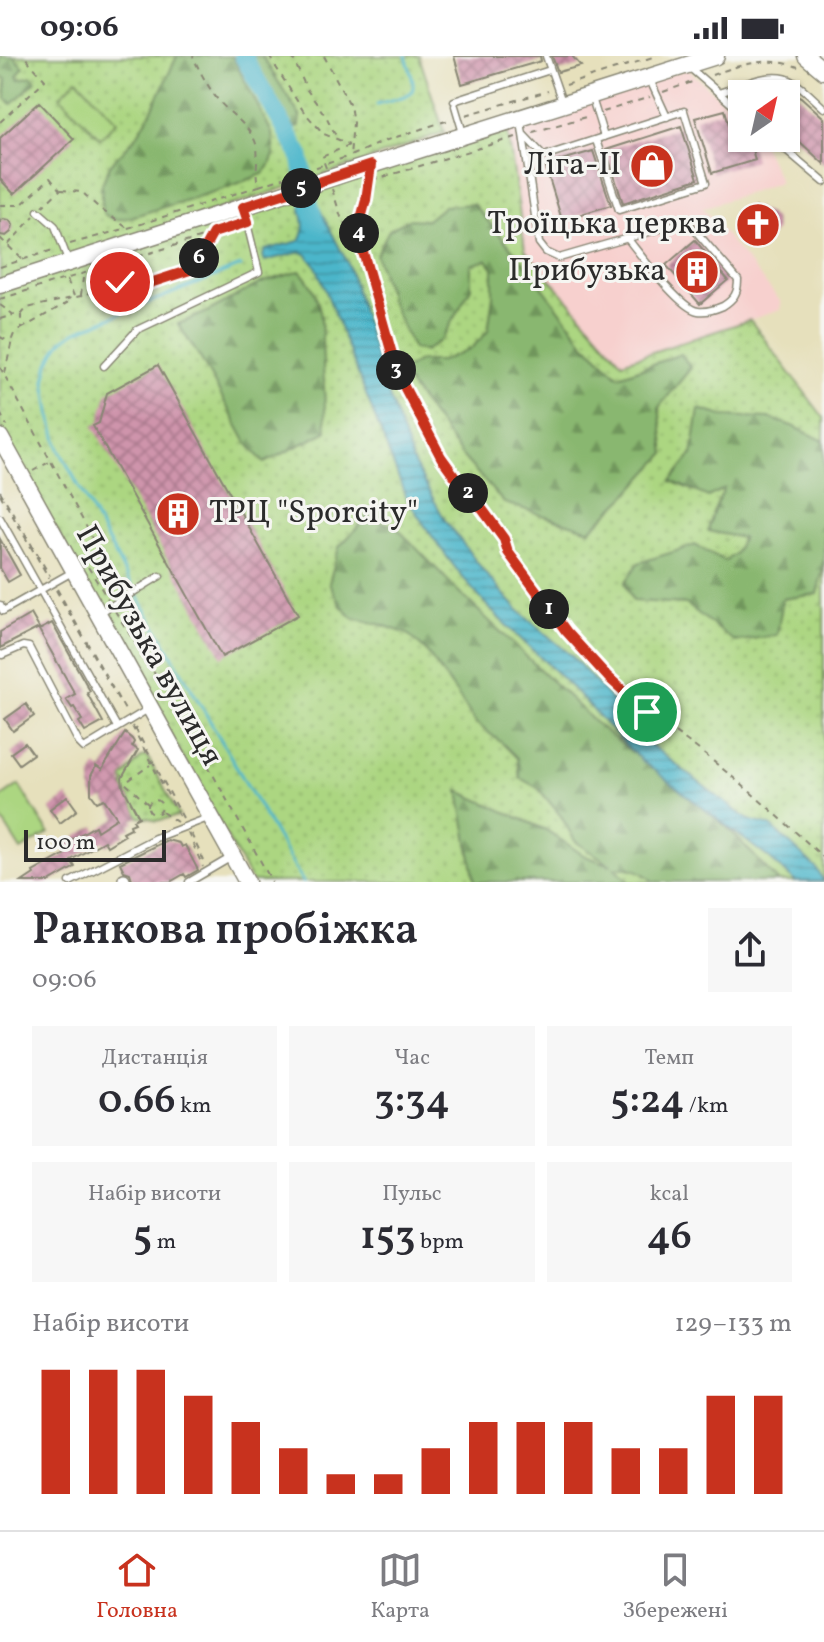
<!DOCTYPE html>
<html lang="uk">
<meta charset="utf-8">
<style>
:root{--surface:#fff;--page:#f7f7f7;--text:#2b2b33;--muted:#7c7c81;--line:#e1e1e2;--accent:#c8321e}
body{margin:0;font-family:Vollkorn,serif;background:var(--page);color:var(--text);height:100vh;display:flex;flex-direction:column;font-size:30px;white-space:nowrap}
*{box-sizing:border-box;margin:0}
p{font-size:26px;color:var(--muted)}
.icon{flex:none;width:44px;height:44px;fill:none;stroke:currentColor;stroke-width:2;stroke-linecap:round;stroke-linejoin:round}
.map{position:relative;height:826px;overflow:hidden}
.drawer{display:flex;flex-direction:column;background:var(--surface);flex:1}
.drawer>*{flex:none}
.needle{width:52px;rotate:34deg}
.fabs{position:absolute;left:728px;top:24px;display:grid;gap:16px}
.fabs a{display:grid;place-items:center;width:72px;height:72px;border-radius:0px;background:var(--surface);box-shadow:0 2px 6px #0004;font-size:40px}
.scale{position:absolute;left:24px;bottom:20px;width:142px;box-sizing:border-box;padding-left:8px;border:4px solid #2b2b2b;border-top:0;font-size:22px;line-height:28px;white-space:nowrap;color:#2b2b2b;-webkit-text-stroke:6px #f6f6f2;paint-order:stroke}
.pin{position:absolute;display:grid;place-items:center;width:68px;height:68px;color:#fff;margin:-34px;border:4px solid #fff;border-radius:50%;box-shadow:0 2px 8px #0007}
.km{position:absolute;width:40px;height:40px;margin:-20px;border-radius:50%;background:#222;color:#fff;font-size:22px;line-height:40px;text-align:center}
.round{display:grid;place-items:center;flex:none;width:84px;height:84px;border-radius:0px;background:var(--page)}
.head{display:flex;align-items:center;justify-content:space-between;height:136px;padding:0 32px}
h1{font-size:44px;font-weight:600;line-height:60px}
.metrics{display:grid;grid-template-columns:repeat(3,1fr);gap:12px;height:136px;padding:8px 32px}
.metrics div{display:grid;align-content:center;border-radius:0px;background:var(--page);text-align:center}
.metrics b{font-size:40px;font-weight:600}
.metrics small{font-size:22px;font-weight:400}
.metrics p{font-size:22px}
.chart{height:224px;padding:16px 32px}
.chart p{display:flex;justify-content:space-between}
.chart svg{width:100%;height:144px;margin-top:8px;stroke:var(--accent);stroke-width:6}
.status{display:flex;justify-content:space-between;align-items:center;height:56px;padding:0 40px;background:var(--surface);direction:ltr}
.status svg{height:22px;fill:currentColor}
.tabs{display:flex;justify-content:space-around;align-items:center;height:112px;border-top:2px solid var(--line);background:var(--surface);font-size:22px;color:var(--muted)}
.tabs a{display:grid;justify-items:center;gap:4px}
.tabs .selected{color:var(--accent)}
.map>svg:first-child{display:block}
.built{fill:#f7d0ce}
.grass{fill:url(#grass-dots);stroke:#6c8056;stroke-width:2}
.forest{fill:url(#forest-firs);stroke:#5a714d;stroke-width:2}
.garden{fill:#acd681;stroke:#6c8056;stroke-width:2}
.water{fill:url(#water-rules);stroke:#3c707a;stroke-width:2}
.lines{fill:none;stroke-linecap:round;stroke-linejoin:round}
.stream{stroke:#4cb6ca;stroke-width:3}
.river{stroke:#4cb6ca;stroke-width:18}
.building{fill:url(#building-cross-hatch)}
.lane-casing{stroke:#888674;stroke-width:9}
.street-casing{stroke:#888674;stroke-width:14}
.secondary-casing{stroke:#888674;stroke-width:19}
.path{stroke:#888674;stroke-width:2;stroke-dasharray:6 6;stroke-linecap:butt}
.lane{stroke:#fff;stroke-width:6}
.street{stroke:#fff;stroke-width:11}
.secondary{stroke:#fff;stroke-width:16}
.secondary-bridge-casing{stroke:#888674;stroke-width:19;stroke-linecap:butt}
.path-bridge{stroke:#888674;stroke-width:2;stroke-dasharray:6 6;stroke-linecap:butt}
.secondary-bridge{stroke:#fff;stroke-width:16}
.route-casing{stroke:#fff;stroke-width:16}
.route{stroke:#c8321e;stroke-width:10}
.labels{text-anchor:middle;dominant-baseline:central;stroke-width:6;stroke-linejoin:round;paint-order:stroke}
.poi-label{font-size:32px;fill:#2b2b2b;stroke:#f6f6f2;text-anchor:end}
.street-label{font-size:32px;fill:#2b2b2b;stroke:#f6f6f2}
</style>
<div class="status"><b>09:06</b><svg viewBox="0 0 49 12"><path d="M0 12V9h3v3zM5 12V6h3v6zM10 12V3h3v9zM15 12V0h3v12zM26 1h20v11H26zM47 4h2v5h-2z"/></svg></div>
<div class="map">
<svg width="824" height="826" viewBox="0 0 824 826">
<defs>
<pattern id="grass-dots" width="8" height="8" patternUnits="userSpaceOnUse" patternTransform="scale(2)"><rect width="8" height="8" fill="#acd681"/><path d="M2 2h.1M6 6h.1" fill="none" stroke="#94b870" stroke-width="1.8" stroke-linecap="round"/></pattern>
<pattern id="forest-firs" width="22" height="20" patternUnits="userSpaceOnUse" patternTransform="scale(2)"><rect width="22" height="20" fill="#89b76f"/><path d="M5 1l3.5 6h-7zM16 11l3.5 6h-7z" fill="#70955b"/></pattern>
<pattern id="water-rules" width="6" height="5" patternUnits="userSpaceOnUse" patternTransform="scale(2)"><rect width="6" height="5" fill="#4cb6ca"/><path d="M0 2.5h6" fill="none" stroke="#3f94a4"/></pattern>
<pattern id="building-cross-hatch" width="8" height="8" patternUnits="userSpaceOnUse" patternTransform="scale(2)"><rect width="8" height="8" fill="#cf94ac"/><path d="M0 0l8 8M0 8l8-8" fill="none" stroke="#a8798c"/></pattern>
</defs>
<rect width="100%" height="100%" fill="#f6f6f2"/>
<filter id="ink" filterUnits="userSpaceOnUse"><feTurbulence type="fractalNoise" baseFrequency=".0125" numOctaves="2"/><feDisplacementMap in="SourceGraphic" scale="16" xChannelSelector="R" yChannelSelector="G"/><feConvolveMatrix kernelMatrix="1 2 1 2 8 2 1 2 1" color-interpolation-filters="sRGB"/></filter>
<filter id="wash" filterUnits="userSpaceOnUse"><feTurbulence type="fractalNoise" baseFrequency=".006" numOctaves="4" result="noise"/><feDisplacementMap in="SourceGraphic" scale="32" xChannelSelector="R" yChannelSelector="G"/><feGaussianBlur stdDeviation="1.8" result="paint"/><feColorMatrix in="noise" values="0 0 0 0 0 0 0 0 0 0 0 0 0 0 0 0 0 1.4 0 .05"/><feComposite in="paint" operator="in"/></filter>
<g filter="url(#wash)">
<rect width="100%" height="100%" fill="#e6e0bc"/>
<!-- built -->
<path class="built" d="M688,13l54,49v20h18l20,44 -77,26 78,94 -1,8 -158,52 -97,-112 -18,-124z"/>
<!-- grass -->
<path class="grass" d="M0,0h419l25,76 -90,33 -354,116z
M507,70l18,124 97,112 128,-42 74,98v464h-572l-252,-454v-138z
M147,700l32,60 -23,5 -7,-3 -10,-1 -16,-30 2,-4 -3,-5 20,-21z"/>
<!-- forest -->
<path class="forest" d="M0,0h13l10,11 -6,9 2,3 13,-3 4,5 -24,23 -6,-5v-20l-4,-2 -2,2z
M177,0h55l40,77 2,22 -5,12 -6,7 -37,14 -95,29c-12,3 -18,5 -28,-4l-2,-27 9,-21 26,-28 15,-25z
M248,0h14l38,60 -1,10 -7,3 -7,-9z
M473,148l53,61 60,80 33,31 62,-22 10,14 -32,39 6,47 -40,43 -35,33 -86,-27 -41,-46 -63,-85 19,-11h22l31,-13 16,-17 5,-35v-28l-6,-8 -16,5v23l-29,51 -17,12 -12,-2 -23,-49 -14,-45 13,-25 20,-11 18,1 17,-14z
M300,215c13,14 18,27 21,46l5,115 -62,31 -17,-20 -46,-84 -23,-35 27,-11 56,-30z
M699,353l24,7 46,2 26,9 29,14v124l-7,29 -34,5 -6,36 -42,7 -49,-38 -53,-3 -8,-18 13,-20 57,-18 30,16 10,-8 7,-15 -34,-7 5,-18 11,-24 -16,8 -37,-16 21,-26z
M368,460l28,11 63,65 140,134 129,102 51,54h-126c-9,-11 -23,-16 -38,-14l14,14h-154l-16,-91 87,39 39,26 26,9 -36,-24 -14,-25 -23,-28 -18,-10 -3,-20 -15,-15 -26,-20 -19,-29 -31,-43 -18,-17 -26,-9 -29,-7 -12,-12 -12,-23 10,-36z"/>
<!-- garden -->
<path class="garden" d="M77,23l40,42 -17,17 -40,-42z
M19,729l30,48 -28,17 -21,-33v-19z"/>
<!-- water -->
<path class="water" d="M315,148l3,2 30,58 34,113 31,85 32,58 41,54 22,25 13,14 51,43 55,61 20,25 97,75c11,7 19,5 28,10l45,42 7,13h-28l-26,-23 -128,-98c-27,-25 -50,-54 -76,-79 -23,-23 -48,-45 -71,-68 -34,-35 -63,-76 -89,-117l-90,-231 -10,-12 -5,-2 -33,8 -3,1 -2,-5 2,-6 34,-9c8,-9 4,-21 2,-33z"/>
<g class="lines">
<!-- stream -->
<path class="stream" d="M377,48c40,-12 42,-5 29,-48
M241,210l-164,65 -14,9 -8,11 -6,12 -4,18 5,31 9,37 69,130 175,303"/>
<!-- river -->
<path class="river" d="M243,0l57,99 10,50 7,23"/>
</g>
<g id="blocks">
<!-- building -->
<path class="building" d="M454,0h86l1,5 -79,23z
M552,0h20l9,10 -23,6z
M786,34l15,7 23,21v46l-38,-35z
M39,46l35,37 -60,55 -14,-15v-41z
M725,54l5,18 4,-2 3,9 5,-2v5h7l6,22 -43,13 -17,-55z
M681,70l17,53 -75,24 -17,-53z
M593,95l18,54 -49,15 -17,-55z
M756,151l5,4h4l9,7 2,12 -10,11 -16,-1 -9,-19z
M3,163l6,1 4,5 -2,7 -5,4 -6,-1v-14z
M695,184l33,40 -28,24 -34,-39z
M158,309l140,250 -76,42 -129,-231 6,-3 8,-30z
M0,483l20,36 -12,7 -8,-14z
M31,558l8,14 -39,20v-16z
M52,567l38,68 -3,2 16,29 -18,10 -6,-10 3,-2 -8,-13 -2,1 -6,-9 9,-5 -36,-64z
M26,648l8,12 -21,15 -8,-12z
M125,677l7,6 2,3 -2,4 6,4 -16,28 1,9 16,30 -6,3 2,3 -5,2 1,3 -8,4 2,3 -18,11 -3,-5 -33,19 4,7 -26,15h-27l12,-8 -1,-2 34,-19 -5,-8 33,-19 2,5 20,-13 -13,-19 -7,3 -6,-8v-18l5,-10 6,4z
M25,687l8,11 -14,10 -8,-11z
M67,740l10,14 -17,13 -10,-14z
M167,784l12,3 2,4 4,-2 13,25 -12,7 -2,-3 -14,8h-37l-3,-9 -6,-2 -4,-8z"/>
</g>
</g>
<g filter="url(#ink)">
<use href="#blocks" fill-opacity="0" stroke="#888674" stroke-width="2"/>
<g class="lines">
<!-- lane casing -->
<g class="lane-casing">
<path id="lane" d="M546,0l16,46
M689,11l53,46
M650,24l17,37
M719,37c22,-7 54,-24 75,-11 11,7 21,18 30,26
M592,42l12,39
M454,45l96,-31
M455,50l8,27
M521,65l18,122 7,9 13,6 128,-37 51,59c0,13 -4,19 -15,26 -7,3 -18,6 -25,5 -18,-2 -58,-57 -71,-73
M524,79l20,21 140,-45 22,72 -87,27 -23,-70
M772,82l52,44
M38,155l17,15 13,34
M104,310l33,-36 122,-58 -16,-65
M0,462l117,209
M0,549l3,6 71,-40
M101,556l59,-36
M0,598l2,1 21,-9 6,1 50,96 5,5 66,-40
M70,826l85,-44 53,-20
M189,826l41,-24"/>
</g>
<!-- street casing -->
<g class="street-casing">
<path id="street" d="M124,823l1,3"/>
</g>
<!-- secondary casing -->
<g class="secondary-casing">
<path id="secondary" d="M806,0l18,15
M355,114l361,-114
M0,229l264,-85
M0,381l247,445"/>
</g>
<!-- path -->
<path class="path" d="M269,0l35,56 20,22 25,10
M292,0l15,34 20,28 11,22
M324,0l26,49 3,18 -3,33 34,-15 68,-22
M712,19c29,-11 57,-19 86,-8
M566,29l90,-29
M663,36l32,-11
M603,56l47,-15
M466,59l82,-24
M0,66l45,-42 -21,-24
M533,76l56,-16
M326,112l-4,-11 27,-12
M368,122l-2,22 -7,26 2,19 37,130 43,82 63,82 4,13c31,43 62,87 99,125 31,31 67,53 101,80 40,32 78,66 116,101
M372,123l8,-1 136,-41
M332,133l9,28 19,27
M61,134l21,2 17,16 27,19
M0,149h21l29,-27 10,12 -17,16
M0,182l22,21
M70,188l65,-18 124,-40c-7,-16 4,-32 -6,-49 -9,-15 -24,-24 -35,-37 -8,-10 -20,-31 -25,-44
M8,189l26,-29
M0,211l56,-18
M67,224l7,16
M81,239l2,-17
M0,243l238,-73
M0,249l14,10h7l6,-7 54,-12 39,-14 30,1 43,-14 20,-36
M0,263l13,-4
M21,273l51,-29
M0,281l6,3 6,-1 2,-5 7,-5v-14
M0,311l87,161 20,42 -11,6
M5,317l7,-33
M0,357l7,13
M33,415l18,-10
M0,435l50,85
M0,438l49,84
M88,511l20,32
M57,533l69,123
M56,534l62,109
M115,555l62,98 95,173
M132,670l49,94
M135,672l48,90
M148 751a7 7 0 1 1 14 0a7 7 0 1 1-14 0Z
M148,748l-23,-21 25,-18
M162,756l15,10
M188,777l15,34
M191,778l15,31"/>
<!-- lane -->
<use href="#lane" class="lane"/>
<!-- street -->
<use href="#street" class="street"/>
<!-- secondary -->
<use href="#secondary" class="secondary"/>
<!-- secondary-bridge casing -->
<g class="secondary-bridge-casing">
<path id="secondary-bridge" d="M264,144l91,-30"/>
</g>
<!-- path-bridge -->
<path class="path-bridge" d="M259,130l91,-30"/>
<!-- secondary-bridge -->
<use href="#secondary-bridge" class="secondary-bridge"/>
</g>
</g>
<g class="lines" filter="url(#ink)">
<!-- route casing -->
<g class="route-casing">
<path id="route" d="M120,226l30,1 43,-14 20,-36 35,-11 -5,-15 128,-42 -5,35 -7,26 2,19 37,130 43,82 23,32 13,13 27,37 4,13 58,79 42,46 39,35"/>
</g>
<!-- route -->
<use href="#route" class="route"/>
</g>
<!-- icons -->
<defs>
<g id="shop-disc" transform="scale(2.3)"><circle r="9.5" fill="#c8321e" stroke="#f6f6f2"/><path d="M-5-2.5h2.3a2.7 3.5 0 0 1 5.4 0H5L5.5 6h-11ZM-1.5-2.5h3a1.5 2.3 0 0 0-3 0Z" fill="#fff"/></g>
<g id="church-disc" transform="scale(2.3)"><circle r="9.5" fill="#c8321e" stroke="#f6f6f2"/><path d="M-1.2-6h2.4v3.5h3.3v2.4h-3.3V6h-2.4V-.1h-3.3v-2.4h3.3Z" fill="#fff"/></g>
<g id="building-disc" transform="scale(2.3)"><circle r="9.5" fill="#c8321e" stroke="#f6f6f2"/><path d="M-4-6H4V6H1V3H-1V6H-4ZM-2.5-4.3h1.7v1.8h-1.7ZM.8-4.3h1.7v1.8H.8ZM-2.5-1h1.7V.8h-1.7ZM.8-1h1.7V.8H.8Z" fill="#fff"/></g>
</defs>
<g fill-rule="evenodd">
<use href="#shop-disc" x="652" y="110"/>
<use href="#church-disc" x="758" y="169"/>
<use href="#building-disc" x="697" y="216"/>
<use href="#building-disc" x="178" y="458"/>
</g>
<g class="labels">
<!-- poi labels -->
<g class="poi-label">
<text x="621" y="110">Ліга-II</text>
<text x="727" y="169">Троїцька церква</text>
<text x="666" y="216">Прибузька</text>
<text x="209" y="458" text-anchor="start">ТРЦ "Sporcity"</text>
</g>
<!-- street labels -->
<g class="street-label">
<text transform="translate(148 590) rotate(61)">Прибузька вулиця</text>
</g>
</g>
</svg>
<div class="fabs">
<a><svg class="needle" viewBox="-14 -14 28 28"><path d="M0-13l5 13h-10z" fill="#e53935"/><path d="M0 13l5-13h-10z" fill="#7c7c81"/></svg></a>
</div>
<div class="scale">100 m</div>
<div class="pin" style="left:647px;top:656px;background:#1e9e55"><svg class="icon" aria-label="arrive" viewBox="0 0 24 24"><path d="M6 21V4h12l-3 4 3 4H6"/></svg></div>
<div class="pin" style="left:120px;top:226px;background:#d93025"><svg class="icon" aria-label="check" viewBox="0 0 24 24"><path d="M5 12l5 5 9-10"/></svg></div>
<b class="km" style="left:549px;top:553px">1</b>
<b class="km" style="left:468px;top:437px">2</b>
<b class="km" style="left:396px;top:314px">3</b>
<b class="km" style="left:359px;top:177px">4</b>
<b class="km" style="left:301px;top:132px">5</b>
<b class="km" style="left:199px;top:202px">6</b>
</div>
<section class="drawer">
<div class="head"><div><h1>Ранкова пробіжка</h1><p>09:06</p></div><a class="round"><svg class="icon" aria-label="share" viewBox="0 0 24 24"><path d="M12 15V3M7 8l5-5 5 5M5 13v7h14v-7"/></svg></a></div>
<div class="metrics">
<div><p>Дистанція</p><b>0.66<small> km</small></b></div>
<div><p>Час</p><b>3:34</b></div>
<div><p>Темп</p><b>5:24<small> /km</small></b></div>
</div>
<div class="metrics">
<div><p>Набір висоти</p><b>5<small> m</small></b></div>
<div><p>Пульс</p><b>153<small> bpm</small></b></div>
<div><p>kcal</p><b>46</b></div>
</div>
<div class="chart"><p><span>Набір висоти</span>129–133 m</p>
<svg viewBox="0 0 160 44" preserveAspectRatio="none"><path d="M5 44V6M15 44V6M25 44V6M35 44V14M45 44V22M55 44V30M65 44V38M75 44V38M85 44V30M95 44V22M105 44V22M115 44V22M125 44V30M135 44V30M145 44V14M155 44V14"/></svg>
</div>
</section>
<nav class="tabs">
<a class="selected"><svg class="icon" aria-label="home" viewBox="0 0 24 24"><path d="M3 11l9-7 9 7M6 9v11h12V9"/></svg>Головна</a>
<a><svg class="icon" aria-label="map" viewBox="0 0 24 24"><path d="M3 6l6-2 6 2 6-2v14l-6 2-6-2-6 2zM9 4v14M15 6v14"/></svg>Карта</a>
<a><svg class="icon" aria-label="saved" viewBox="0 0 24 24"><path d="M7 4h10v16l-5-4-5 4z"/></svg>Збережені</a>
</nav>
